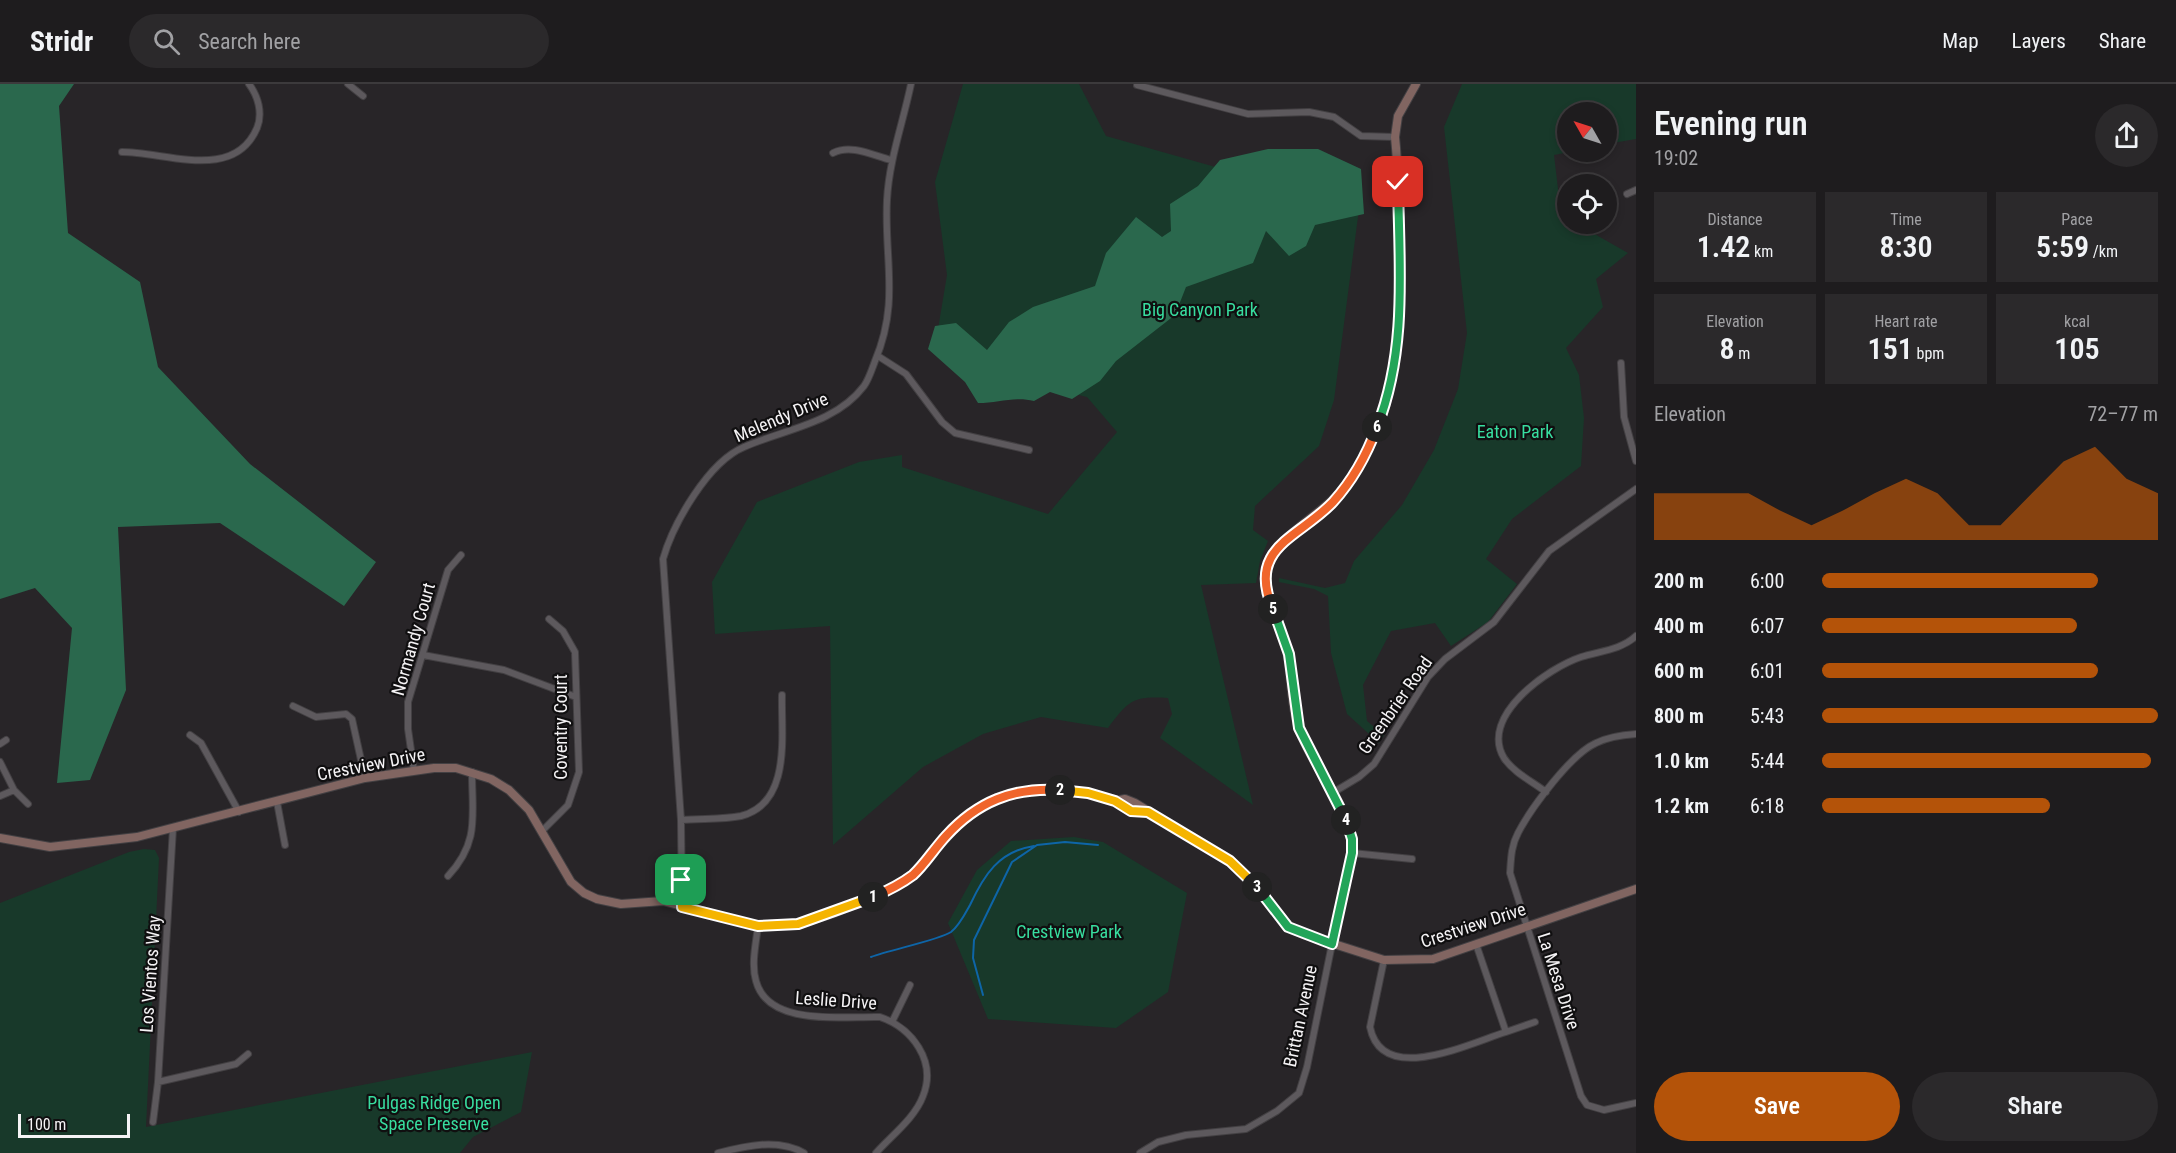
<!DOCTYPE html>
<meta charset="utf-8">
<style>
:root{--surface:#1e1c1e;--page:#2b292b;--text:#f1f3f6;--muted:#a1a1a4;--line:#3c3a3c;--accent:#b45309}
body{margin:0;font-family:"Roboto Condensed",sans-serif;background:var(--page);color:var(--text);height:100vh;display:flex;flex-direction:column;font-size:22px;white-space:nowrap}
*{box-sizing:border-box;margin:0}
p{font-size:20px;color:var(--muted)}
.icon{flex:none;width:33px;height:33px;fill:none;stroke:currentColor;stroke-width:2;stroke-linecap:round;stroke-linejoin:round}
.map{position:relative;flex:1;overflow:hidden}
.panel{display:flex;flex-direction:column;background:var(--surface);width:540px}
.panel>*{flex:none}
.needle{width:39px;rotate:309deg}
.buttons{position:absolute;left:1557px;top:18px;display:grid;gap:12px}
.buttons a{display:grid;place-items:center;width:60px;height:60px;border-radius:50%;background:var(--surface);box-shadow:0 3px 9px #0003,0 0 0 2px var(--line);font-size:30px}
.scale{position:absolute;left:18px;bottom:15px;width:112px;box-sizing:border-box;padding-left:6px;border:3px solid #f5f3f5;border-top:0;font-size:16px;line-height:21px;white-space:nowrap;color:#f5f3f5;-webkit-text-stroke:4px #100f10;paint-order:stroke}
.pin{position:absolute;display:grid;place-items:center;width:51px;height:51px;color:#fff;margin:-26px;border-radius:12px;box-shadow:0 3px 9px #0006}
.km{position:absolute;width:30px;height:30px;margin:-15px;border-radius:50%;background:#222;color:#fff;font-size:16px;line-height:30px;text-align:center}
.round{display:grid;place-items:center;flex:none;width:63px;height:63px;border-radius:32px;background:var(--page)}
.headline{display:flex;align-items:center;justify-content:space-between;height:102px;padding:0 18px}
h1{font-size:33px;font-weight:600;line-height:45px}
.figures{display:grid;grid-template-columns:repeat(3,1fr);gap:9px;height:102px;padding:6px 18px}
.figures div{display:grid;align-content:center;border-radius:0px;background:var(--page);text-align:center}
.figures b{font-size:30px;font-weight:600}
.figures small{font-size:16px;font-weight:400}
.figures p{font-size:16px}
.chart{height:168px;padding:12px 18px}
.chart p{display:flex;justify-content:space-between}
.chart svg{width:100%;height:108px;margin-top:6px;fill:var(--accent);opacity:.7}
.button{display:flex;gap:12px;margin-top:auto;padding:12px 18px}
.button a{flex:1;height:69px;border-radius:36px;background:var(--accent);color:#fff;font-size:24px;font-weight:600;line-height:69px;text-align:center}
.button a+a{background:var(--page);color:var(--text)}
ul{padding:0 18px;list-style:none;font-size:20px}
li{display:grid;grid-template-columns:96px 72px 1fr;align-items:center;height:45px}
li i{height:15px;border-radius:8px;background:var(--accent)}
header{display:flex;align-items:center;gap:36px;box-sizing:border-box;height:84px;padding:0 30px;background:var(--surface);border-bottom:2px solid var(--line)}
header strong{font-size:28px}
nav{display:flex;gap:33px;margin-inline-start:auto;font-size:21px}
.search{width:420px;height:54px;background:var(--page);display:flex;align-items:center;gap:15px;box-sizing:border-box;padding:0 21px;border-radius:33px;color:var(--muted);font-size:22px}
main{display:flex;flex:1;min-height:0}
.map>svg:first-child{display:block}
.green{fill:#18392a}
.forest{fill:#2a684d}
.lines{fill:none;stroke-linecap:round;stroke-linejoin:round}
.stream{stroke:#0e65a7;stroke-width:2}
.street-casing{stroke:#434043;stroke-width:8}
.secondary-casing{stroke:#434043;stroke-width:10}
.street{stroke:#5d595d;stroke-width:6}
.secondary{stroke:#816561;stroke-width:8}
.split-1-casing{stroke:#fff;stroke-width:12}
.split-2-casing{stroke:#fff;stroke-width:12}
.split-3-casing{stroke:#fff;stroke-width:12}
.split-4-casing{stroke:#fff;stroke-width:12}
.split-5-casing{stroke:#fff;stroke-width:12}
.split-6-casing{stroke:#fff;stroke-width:12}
.split-7-casing{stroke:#fff;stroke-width:12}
.split-1{stroke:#f5b400;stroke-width:8}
.split-2{stroke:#f0652b;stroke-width:8}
.split-3{stroke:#f5b400;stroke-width:8}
.split-4{stroke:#22a559;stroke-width:8}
.split-5{stroke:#22a559;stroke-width:8}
.split-6{stroke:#f0652b;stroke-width:8}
.split-7{stroke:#22a559;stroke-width:8}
.labels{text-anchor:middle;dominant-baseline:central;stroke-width:4.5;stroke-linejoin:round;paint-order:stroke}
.park-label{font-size:18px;fill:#38dd9f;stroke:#100f10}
.street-label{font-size:18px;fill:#f5f3f5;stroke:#100f10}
</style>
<header>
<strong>Stridr</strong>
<div class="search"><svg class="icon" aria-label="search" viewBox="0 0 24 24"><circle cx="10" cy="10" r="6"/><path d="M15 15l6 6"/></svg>Search here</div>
<nav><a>Map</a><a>Layers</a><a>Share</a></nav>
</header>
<main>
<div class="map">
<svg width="1636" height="1069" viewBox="0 0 1636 1069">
<rect width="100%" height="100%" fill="#282528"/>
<!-- green -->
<path class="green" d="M963,0h116l27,52 120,34 135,24 -27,206 -15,46 -64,60 -2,24 15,11 -8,20 -4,22 -55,2 52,220 -93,-67 12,-24 -4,-16c-35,-2 -39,2 -60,30l-67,-11 -58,17 -60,33 -90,78 -3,-219 -115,8 -3,-52 45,-80 102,-40 43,-7v12l146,47 69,-82 -30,-35 -79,-19 -72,-37 11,-66 -12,-93z
M1462,0h174v55l-29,5 -1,-32h-38l1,40 -15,3 7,59 6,4 1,6h9l51,29 -32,26 7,28 -37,41 13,27 5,43 -3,48 -69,53 -26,40 31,25 -29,38 -37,24 -16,-23 -44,8 -28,54 4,36 17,14 -5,8 -32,-29 -16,-61 -3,-57 -14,-7 -35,-7v-4l46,10 20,-5 9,-22 48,-56 32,-55 24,-61 9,-56 -23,-206z
M1074,753l29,5 84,51 -19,99 -52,36 -128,-9 -40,-96 29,-53 34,-29z
M144,765l11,1 4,8 -13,269 386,-75 -11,60 -48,25 -13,16h-460v-250l129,-51z"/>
<!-- forest -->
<path class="forest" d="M0,0h74l-15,22 9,127 72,49 18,85 92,97 126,98 -32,44 -124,-83 -102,4 8,163 -36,90 -33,3 15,-155 -37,-40 -35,11z
M1268,65h50l43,20 3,45 -49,11 -9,21 -17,10 -23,-25 -13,32 -67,24 -11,28 -59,46 -16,20 -28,18 -22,-7 -16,9c-19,-5 -36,2 -56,2l-13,-21 -37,-33 7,-23 21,-3 31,27 22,-28 24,-15 62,-21 11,-33 30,-36 26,20 9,-6 -1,-27 28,-18 22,-26z"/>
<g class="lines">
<!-- stream -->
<path class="stream" d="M871,873c18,-7 68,-17 80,-25 8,-6 14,-18 19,-27 14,-30 29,-54 64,-59
M983,911l-10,-37 1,-18 38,-78 25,-17 28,-3 33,3"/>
<!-- street casing -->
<g class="street-casing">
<path id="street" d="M348,0l15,12
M1137,1l111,29 61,-2 25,5 27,19 34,1
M122,68c44,0 112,30 135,-24 6,-15 1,-32 -8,-44
M833,69c18,-9 39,2 58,7
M1627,110l9,-4
M878,272l28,18 36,48 13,11 74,17
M1621,279l3,54 12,44
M423,571l81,15 72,27
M293,622l23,11 30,-3 6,5 13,59
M1636,650c-14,1 -28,3 -40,9 -25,11 -65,65 -78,90 -7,13 -7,26 -8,40l71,223 6,9 17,5 32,-7
M190,651l11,8 38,69
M0,660l6,-4
M0,678l14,28 -14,6
M414,687l-6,-42v-27l40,-132 13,-15
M14,706l14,14
M1334,708l25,-15 15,-13 54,-87 17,-18 49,-37 55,-71 87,-62
M1546,708c-13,-10 -33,-20 -42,-34 -25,-42 44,-90 77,-101 19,-6 40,-7 55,-21
M277,718l8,43
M681,736c19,-2 41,0 60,-4 51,-13 40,-82 41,-121
M542,747l26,-26 11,-33 -4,-120 -12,-21 -14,-12
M1352,769l60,6
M448,792c32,-34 24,-61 24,-104
M663,817l18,-21
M682,823l-1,-87 -18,-261c10,-35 45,-97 81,-112 41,-18 91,-23 120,-61 5,-7 8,-17 11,-25 25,-59 9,-102 12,-161 2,-40 16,-77 24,-116
M758,842c-2,17 -7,38 -2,55 12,46 87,35 124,36 32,11 57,44 43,79 -8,22 -32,40 -47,57
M1384,876l-14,67c12,60 100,16 136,5l-30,-88
M892,938l18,-37
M1506,948l29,-10
M158,998l78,-18 12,-10
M153,1038l5,-40 15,-254
M718,1069c27,-7 60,-15 86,0
M1140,1069l18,-11 28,-7 60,-6 31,-18 22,-18 8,-26 25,-123"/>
</g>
<!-- secondary casing -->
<g class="secondary-casing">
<path id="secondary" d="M1115,717l10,-2 10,4 95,58 24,21 35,45 14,7 81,26 49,-1 203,-70
M0,754l50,9 87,-10 228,-59 69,-10h22l35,11 18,11 20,20 42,72 13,11 13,6 24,5 42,-3 95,25 40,-2 36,-11 61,-26 18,-13 55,-60 34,-18 36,-7 50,4 27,8 16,10 17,1
M1332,860l20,-91c0,-49 -38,-81 -53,-124 -10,-30 -6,-64 -16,-94 -5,-20 -20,-39 -17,-61 7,-40 56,-56 80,-89 53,-71 54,-149 53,-234 0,-38 0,-76 -4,-114l3,-21 18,-32"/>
</g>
<!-- street -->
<use href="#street" class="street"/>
<!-- secondary -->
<use href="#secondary" class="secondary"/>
</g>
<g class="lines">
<!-- split-1 casing -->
<g class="split-1-casing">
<path id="split-1" d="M681,796l1,27 76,19 40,-2 75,-27"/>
</g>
<!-- split-2 casing -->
<g class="split-2-casing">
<path id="split-2" d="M873,813c14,-6 28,-13 40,-22 12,-11 21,-26 33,-39 31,-34 67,-49 114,-46"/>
</g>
<!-- split-3 casing -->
<g class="split-3-casing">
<path id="split-3" d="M1060,706l28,3 27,8 16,10 17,1 82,49 27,26"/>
</g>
<!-- split-4 casing -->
<g class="split-4-casing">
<path id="split-4" d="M1257,803l31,40 44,17 20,-91v-14l-6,-19"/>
</g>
<!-- split-5 casing -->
<g class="split-5-casing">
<path id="split-5" d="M1273,525l16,45 10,74 47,92"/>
</g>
<!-- split-6 casing -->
<g class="split-6-casing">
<path id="split-6" d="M1273,525c-27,-62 26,-71 60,-107 19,-21 34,-48 44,-75"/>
</g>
<!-- split-7 casing -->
<g class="split-7-casing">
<path id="split-7" d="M1377,343c31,-79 22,-162 21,-245"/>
</g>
<!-- split-1 -->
<use href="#split-1" class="split-1"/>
<!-- split-2 -->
<use href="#split-2" class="split-2"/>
<!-- split-3 -->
<use href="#split-3" class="split-3"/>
<!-- split-4 -->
<use href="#split-4" class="split-4"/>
<!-- split-5 -->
<use href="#split-5" class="split-5"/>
<!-- split-6 -->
<use href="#split-6" class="split-6"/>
<!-- split-7 -->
<use href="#split-7" class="split-7"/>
</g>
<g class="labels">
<!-- park labels -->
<g class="park-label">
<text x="1200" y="225">Big Canyon Park</text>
<text x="1515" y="347">Eaton Park</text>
<text x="1069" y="847">Crestview Park</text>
<text x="434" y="1018">Pulgas Ridge Open<tspan x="434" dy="21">Space Preserve</tspan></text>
</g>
<!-- street labels -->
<g class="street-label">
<text transform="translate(781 333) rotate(-23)">Melendy Drive</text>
<text transform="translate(413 555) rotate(-74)">Normandy Court</text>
<text transform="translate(1395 621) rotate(-55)">Greenbrier Road</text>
<text transform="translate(560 643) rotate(-90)">Coventry Court</text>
<text transform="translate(371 680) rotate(-11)">Crestview Drive</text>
<text transform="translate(1473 841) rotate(-18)">Crestview Drive</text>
<text transform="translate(150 890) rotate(-86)">Los Vientos Way</text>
<text transform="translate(1559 897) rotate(72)">La Mesa Drive</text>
<text transform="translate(836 916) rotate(4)">Leslie Drive</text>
<text transform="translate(1300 932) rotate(-78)">Brittan Avenue</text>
</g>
</g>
</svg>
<div class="buttons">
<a><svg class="needle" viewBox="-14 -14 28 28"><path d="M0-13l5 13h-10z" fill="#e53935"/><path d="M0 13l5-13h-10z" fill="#a1a1a4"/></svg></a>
<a><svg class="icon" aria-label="locate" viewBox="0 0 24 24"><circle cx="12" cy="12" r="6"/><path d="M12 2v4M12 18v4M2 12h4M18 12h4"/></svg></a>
</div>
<div class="scale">100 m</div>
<div class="pin" style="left:681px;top:796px;background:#1e9e55"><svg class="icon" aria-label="arrive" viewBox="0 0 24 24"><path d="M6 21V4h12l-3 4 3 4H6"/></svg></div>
<div class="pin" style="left:1398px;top:98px;background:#d93025"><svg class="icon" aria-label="check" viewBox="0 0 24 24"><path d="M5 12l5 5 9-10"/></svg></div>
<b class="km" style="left:873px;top:813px">1</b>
<b class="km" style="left:1060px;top:706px">2</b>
<b class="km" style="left:1257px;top:803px">3</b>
<b class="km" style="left:1346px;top:736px">4</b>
<b class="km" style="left:1273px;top:525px">5</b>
<b class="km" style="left:1377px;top:343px">6</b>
</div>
<section class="panel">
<div class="headline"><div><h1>Evening run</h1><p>19:02</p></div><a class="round"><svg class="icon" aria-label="share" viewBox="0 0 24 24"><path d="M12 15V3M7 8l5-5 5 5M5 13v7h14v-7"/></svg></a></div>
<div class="figures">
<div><p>Distance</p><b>1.42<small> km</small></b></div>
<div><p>Time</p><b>8:30</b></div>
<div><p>Pace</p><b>5:59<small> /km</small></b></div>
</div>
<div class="figures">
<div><p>Elevation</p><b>8<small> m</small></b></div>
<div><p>Heart rate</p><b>151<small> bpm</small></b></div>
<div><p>kcal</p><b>105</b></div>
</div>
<div class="chart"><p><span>Elevation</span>72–77 m</p>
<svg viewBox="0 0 160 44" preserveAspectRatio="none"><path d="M0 44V25L10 25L20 25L30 25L40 32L50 38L60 32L70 25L80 19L90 25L100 38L110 38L120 25L130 12L140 6L150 19L160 25V44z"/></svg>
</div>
<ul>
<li><b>200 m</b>6:00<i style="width:82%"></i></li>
<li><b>400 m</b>6:07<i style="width:76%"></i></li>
<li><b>600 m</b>6:01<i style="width:82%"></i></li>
<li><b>800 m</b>5:43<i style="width:100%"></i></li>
<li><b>1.0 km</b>5:44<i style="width:98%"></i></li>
<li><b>1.2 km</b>6:18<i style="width:68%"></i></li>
</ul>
<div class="button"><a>Save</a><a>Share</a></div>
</section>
</main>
